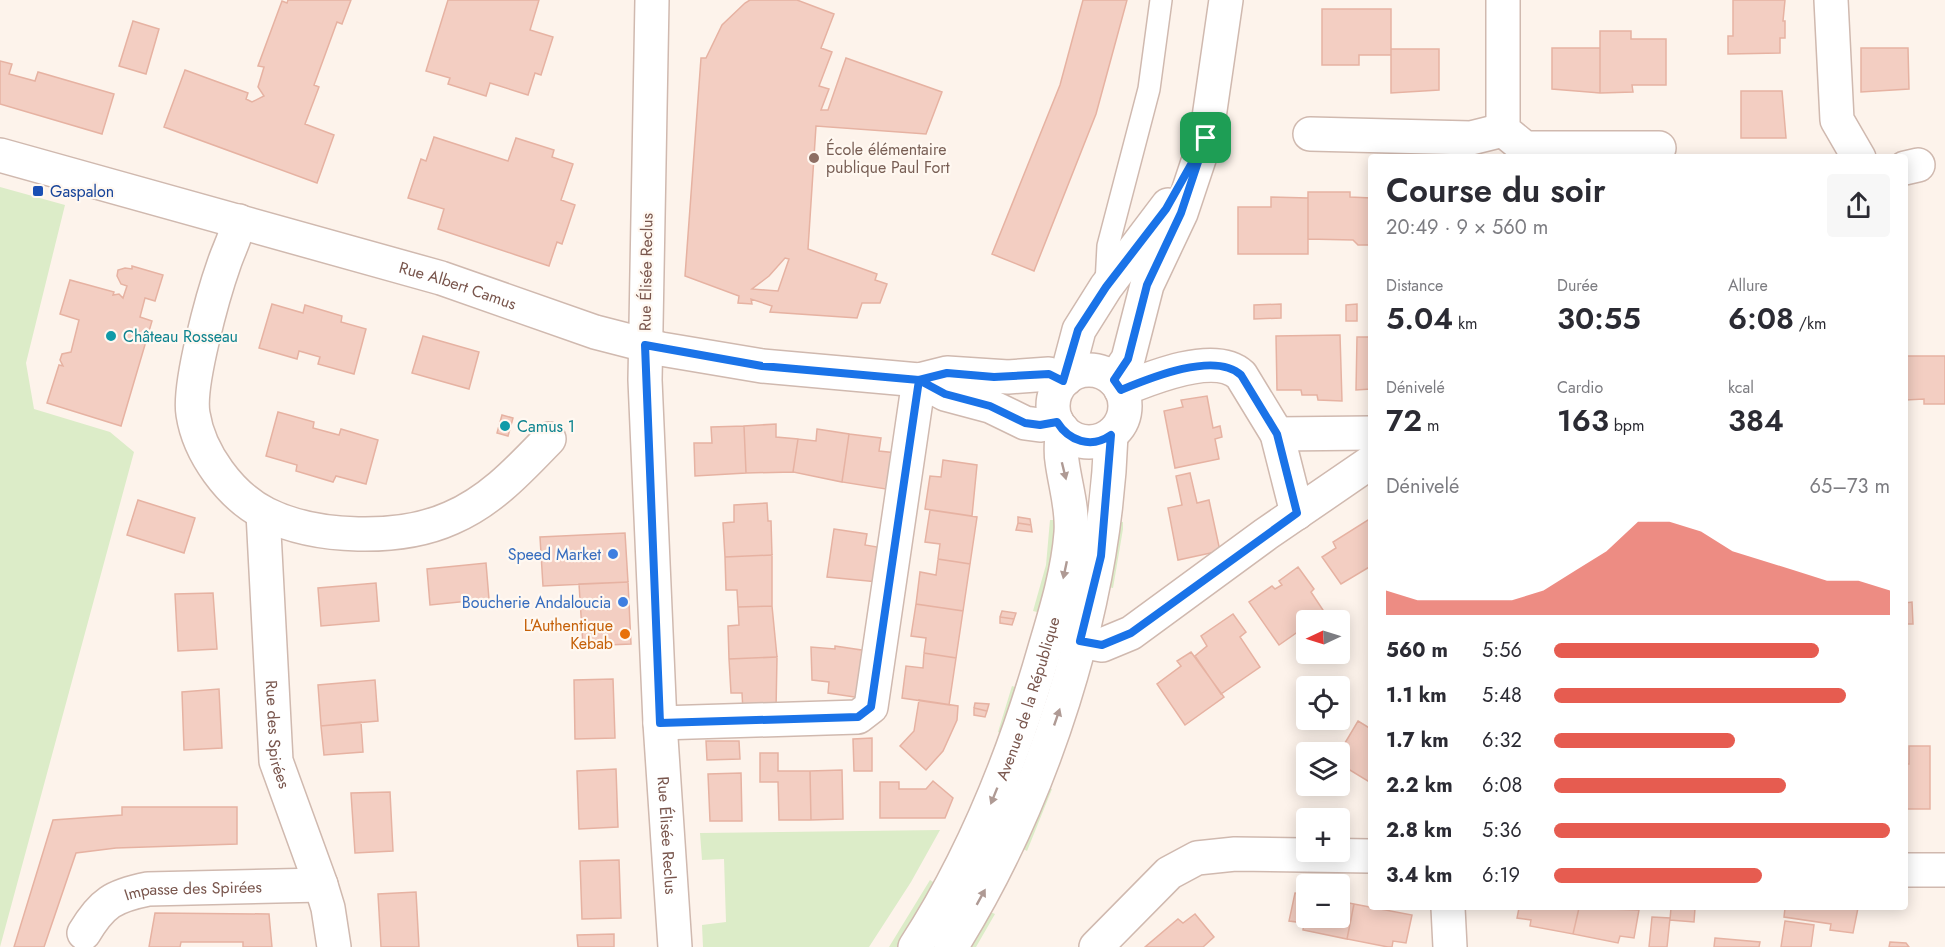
<!DOCTYPE html>
<html lang="fr">
<meta charset="utf-8">
<style>
:root{--surface:#fff;--page:#f7f7f7;--text:#2b2b33;--muted:#7c7c81;--accent:#e65c50}
body{margin:0;font-family:Jost,sans-serif;background:var(--page);color:var(--text);height:100vh;display:flex;flex-direction:column;font-size:22px;white-space:nowrap}
*{box-sizing:border-box;margin:0}
p{font-size:20px;color:var(--muted)}
.icon{flex:none;width:33px;height:33px;fill:none;stroke:currentColor;stroke-width:2;stroke-linecap:round;stroke-linejoin:round}
.map{position:relative;flex:1;overflow:hidden}
.sheet{position:absolute;left:1368px;top:154px;width:540px;height:756px;display:flex;flex-direction:column;background:var(--surface);border-radius:6px;box-shadow:0 3px 15px #0003}
.sheet>*{flex:none}
.needle{width:39px;rotate:266deg}
.controls{position:absolute;left:1296px;top:610px;display:grid;gap:12px}
.controls a{display:grid;place-items:center;width:54px;height:54px;border-radius:6px;background:var(--surface);box-shadow:0 3px 15px #0003;font-size:30px}
.pin{position:absolute;display:grid;place-items:center;width:51px;height:51px;color:#fff;margin:-26px;border-radius:12px;box-shadow:0 3px 9px #0006}
.round{display:grid;place-items:center;flex:none;width:63px;height:63px;border-radius:6px;background:var(--page)}
.head{display:flex;align-items:center;justify-content:space-between;height:102px;padding:0 18px}
h1{font-size:33px;font-weight:600;line-height:45px}
.figures{display:grid;grid-template-columns:repeat(3,1fr);gap:9px;height:102px;padding:6px 18px}
.figures div{display:grid;align-content:center}
.figures b{font-size:30px;font-weight:600}
.figures small{font-size:16px;font-weight:400}
.figures p{font-size:16px}
.chart{height:168px;padding:12px 18px}
.chart p{display:flex;justify-content:space-between}
.chart svg{width:100%;height:108px;margin-top:6px;fill:var(--accent);opacity:.7}
ul{padding:0 18px;list-style:none;font-size:20px}
li{display:grid;grid-template-columns:96px 72px 1fr;align-items:center;height:45px}
li i{height:15px;border-radius:8px;background:var(--accent)}
.map>svg:first-child{display:block}
.green{fill:#dcecc8}
.building{fill:#f3cec2;stroke:#e6b2a2;stroke-width:1.5;fill-rule:evenodd}
.lines{fill:none;stroke-linecap:round;stroke-linejoin:round}
.service-casing{stroke:#d0b9af;stroke-width:24}
.minor-casing{stroke:#d0b9af;stroke-width:36}
.tertiary-casing{stroke:#d0b9af;stroke-width:36}
.service{stroke:#fff;stroke-width:21}
.minor{stroke:#fff;stroke-width:33}
.tertiary{stroke:#fff;stroke-width:33}
.oneway{fill:#af9a94}
.route-casing{stroke:#fff;stroke-width:12}
.route{stroke:#1a73e8;stroke-width:8}
.education-dot{fill:#8d6e63;stroke:#fff8f1;stroke-width:2}
.transit-dot{fill:#1a4fb4;stroke:#fff8f1;stroke-width:2}
.culture-dot{fill:#0f9aa8;stroke:#fff8f1;stroke-width:2}
.shop-dot{fill:#3f7fe0;stroke:#fff8f1;stroke-width:2}
.food-dot{fill:#e8710a;stroke:#fff8f1;stroke-width:2}
.labels{text-anchor:middle;dominant-baseline:central;stroke-width:4.5;stroke-linejoin:round;paint-order:stroke}
.education-label{font-size:16px;fill:#785e54;stroke:#fff8f1;text-anchor:start}
.transit-label{font-size:16px;fill:#164399;stroke:#fff8f1;text-anchor:start}
.street-label{font-size:16px;fill:#79564d;stroke:#fff8f1}
.culture-label{font-size:16px;fill:#0d838f;stroke:#fff8f1;text-anchor:start}
.shop-label{font-size:16px;fill:#366cbe;stroke:#fff8f1;text-anchor:end}
.food-label{font-size:16px;fill:#c56008;stroke:#fff8f1;text-anchor:end}
</style>
<div class="map">
<svg width="1945" height="947" viewBox="0 0 1945 947">
<rect width="100%" height="100%" fill="#fdf3eb"/>
<!-- green -->
<path class="green" d="M0,187l65,18 -39,158 8,46 76,23 24,20 -134,495z
M1050,520h11l-16,94 -12,-3 13,-46z
M1111,521l12,1v7l-10,59 -10,-2z
M1012,686l12,4 -15,47 -11,-5z
M1042,785l10,4 -25,62 -11,-6z
M940,830l-29,52 -42,65h-166l-1,-22 24,-3 -2,-63 -22,1 -2,-27z
M930,880l11,7 -36,60h-16z
M984,909l11,5 -19,33h-14z"/>
<!-- building -->
<path class="building" d="M288,0h63l-9,24 -5,-2 -23,63 5,2 -14,37 29,11 -17,48 -153,-56 21,-57 63,23 -2,6 6,3 12,-6 -6,-9 6,-20 -6,-1 24,-65 5,2z
M448,0h91l-9,30 23,7 -12,38 -6,-2 -7,22 -38,-12 -4,13 -38,-12 2,-6 -24,-7z
M797,0l37,14 -13,34 11,4 -13,34 10,3 -8,21h7l18,-52 96,34 -16,42 -110,-8 -8,123 69,25 -2,6 12,4 -7,19h-18l-5,15 -87,-6 2,-6 -21,-7 1,5 -14,-1 1,-7 -54,-20 16,-218h5l16,-33 23,-22 5,-3zM785,258l4,1 -11,32 -26,-2 17,-13z
M1083,0h44l-31,114 -62,157 -42,-17 68,-169z
M1733,0h52l-2,21h2v17h-5v15l-52,1v-18h5z
M1322,9h69v46h-32v10h-37z
M133,21l26,8 -13,45 -27,-8z
M1600,31h31v8h35v46h-34l1,7 -33,1z
M1552,48h48v45l-48,-4z
M1861,48h47l1,41 -48,3z
M1391,49h48v41l-48,3z
M0,61l12,3 -3,10 26,7 3,-9 76,22 -12,40 -102,-30z
M1741,91h41l4,47h-45z
M434,137l74,24 8,-23 38,12 -2,7 21,7 -12,36 14,5 -13,39 -5,-2 -8,24 -111,-37 6,-20 -36,-11 13,-39 5,2z
M1308,192h42v5l21,1v47h-13l-5,-5 -45,-1z
M1271,197l37,1v56h-70v-47h33z
M132,266l31,9 -8,26 -10,-3 -5,19 12,4 -31,105 -74,-23 12,-38 4,1 -3,-6 2,-6 9,-2 8,-32 -19,-6 10,-34 44,12 -1,3 6,-1 4,4 4,-12 -6,-2 -4,-8 1,-6 7,-2 7,1z
M272,304l31,9 2,-8 37,11 -1,6 25,7 -12,45 -36,-10 2,-7 -21,-6 -2,8 -38,-11z
M1281,304v14l-27,1v-14z
M1357,304v17h-11v-16z
M1340,335l2,66 -24,-1 -1,-5h-15l-1,-5h-24l-1,-54z
M423,336l56,16 -10,37 -57,-16z
M1357,337h14v52l-15,1z
M1906,356h39v48h-21v-5l-18,1z
M1207,396l6,32 7,-2 2,11 -7,2 4,20 -44,9 -11,-57 19,-4 -2,-7z
M278,412l36,10 -1,6 26,7 2,-6 37,11 -12,44 -30,-8 -3,6 -37,-11 1,-6 -31,-9z
M502,415l11,3 -5,18 -11,-3z
M776,424v13l22,2 -5,33 -47,1 -2,-47z
M744,426l2,47 -51,3 -1,-33h18l-1,-16z
M817,429l32,5 -7,48 -49,-10 5,-33 18,2z
M849,434l32,4 -2,13 18,2 -5,37 -50,-8z
M943,460l34,5 -5,51 -47,-7 5,-33 11,1z
M1190,473l7,30 12,-3 11,51 -42,9 -10,-52 14,-3 -6,-29z
M138,500l57,18 -11,35 -57,-18z
M767,503l1,18h3l1,34 -47,2 -2,-34 11,-1v-17z
M930,510l47,7 -7,47 -32,-5 2,-15 -15,-2z
M1018,517l12,2 1,6 -13,-2z
M1371,518v48l-30,18 -19,-27 14,-9 -3,-6z
M1018,523l13,2 1,7 -16,-2z
M834,529l33,5 -2,11 18,3 -5,34 -51,-5z
M625,533l3,49 -85,4 -3,-49z
M772,555v51l-34,1 -1,-17h-11l-1,-33z
M938,559l32,5 -7,47 -47,-7 4,-32 16,3z
M486,563l3,36 -59,6 -3,-36z
M1298,567l16,22 -3,3 14,21 -11,8h-8v5l-27,19 -30,-43 23,-16 3,3 7,-4 -3,-4z
M628,582l3,62 -48,2 -4,-62z
M376,583l3,38 -58,5 -3,-38z
M213,593l4,56 -39,2 -3,-57z
M1912,602l1,22h-8v-21z
M916,604l47,7 -7,47 -32,-5 2,-15 -15,-2z
M772,606l5,51 -48,2 -1,-33 11,-1 -1,-18z
M1002,611l14,2 -2,6 -14,-2z
M1233,614l13,18 -6,5 20,30 -39,27 -26,-38 12,-10 -6,-10z
M1000,617l14,2 -2,6 -12,-2z
M835,646l33,5 -7,47 -33,-5 1,-11 -17,-2 -1,-33 24,2z
M1191,652l33,45 -39,28 -28,-41 24,-18 -4,-5z
M924,653l32,5 -7,47 -47,-7 4,-32 17,2z
M777,657l-1,53 -33,1 -1,-18h-11l-2,-34z
M613,679l2,59 -40,1 -1,-59z
M375,680l3,41 -57,5 -3,-41z
M219,689l3,59 -38,2 -2,-58z
M919,700l39,6 -1,14 -14,31 -17,19 -26,-24 14,-15z
M975,703l14,1 -2,7 -13,-3z
M974,708l13,3 -2,6 -11,-2z
M1358,721l13,8v54l-31,-19 -1,-11z
M361,722l2,30 -39,3 -3,-29z
M872,738v33h-18l-1,-32z
M706,741h33l1,18 -33,1z
M1909,746h21v63h-25v-45h4z
M760,753h18v18h32l1,49h-32l-1,-38h-18z
M616,769l2,58 -39,2 -2,-58z
M842,770l1,49 -32,1 -1,-49z
M741,773l1,48h-32l-2,-47z
M933,781l20,17 -8,20h-65v-36h19v7h27z
M390,792l3,59 -38,2 -4,-60z
M122,807h115v37l-121,4 -40,5 -32,94h-30l39,-127 69,-5z
M619,860l2,58 -39,1 -2,-58z
M416,892l3,55h-38l-3,-53z
M1295,893l11,2v23h34v-17l14,3 -7,35 -44,-9 1,-7 -15,-2z
M1354,904l58,11 -6,28 -13,-2 -1,6h-4l-41,-8z
M1519,908h60l-6,26 -43,-8 1,-6 -14,-2z
M1579,908l60,2 -5,28 -14,-2 -2,7 -45,-9z
M1671,908h24l-1,14 -24,-2z
M1785,908h73l-5,25 -23,-3 1,-6 -47,-7z
M155,913l114,1 3,33h-29v-5h-62l-1,5h-31z
M1195,914l19,23 -11,10h-58l33,-28 5,4z
M1652,917l18,1 -3,29h-18z
M1785,921l29,4 -3,22h-30z
M614,934v13h-36l-1,-12z
M1715,938l45,4 -1,5h-45z
M1890,942l16,1 3,4h-20z"/>
<g class="lines">
<!-- service casing -->
<g class="service-casing">
<path id="service" d="M1106,284l2,-38 41,-157 12,-89"/>
</g>
<!-- minor casing -->
<g class="minor-casing">
<g id="minor">
<path id="s1" d="M652,0l-7,380 15,343 15,224"/>
<path d="M1503,0v130l22,18h134"/>
<path d="M1831,0l6,120 22,38"/>
<path d="M1310,134l161,4 32,-8"/>
<path id="s2" d="M0,155l441,123 154,54 66,17 101,17 157,14 28,-7 61,4 41,-3 14,7"/>
<path d="M1905,168l13,-3"/>
<path d="M239,221c-3,16 -10,28 -15,43 -11,31 -36,121 -31,150 6,39 37,82 73,100 50,25 134,27 185,4 40,-17 69,-49 98,-79"/>
<path d="M921,381l24,13 45,12 35,17 15,2 17,-3"/>
<path d="M1121,390c29,-12 94,-39 120,-15l36,59 20,79"/>
<path d="M1277,434l94,-1"/>
<path id="s3" d="M263,513l13,248 45,124 7,23 6,39"/>
<path d="M1080,641l22,4 29,-12 135,-99 105,-72"/>
<path d="M660,723l198,-6 13,-10 48,-327"/>
<path d="M1905,870h40"/>
<path d="M1448,908l2,39"/>
<path id="s4" d="M84,933c18,-30 29,-37 64,-44l173,-4"/>
<path d="M1096,947l73,-74 28,-15 38,-4 136,2"/>
</g>
</g>
<!-- tertiary casing -->
<g class="tertiary-casing">
<g id="tertiary">
<circle cx="1089" cy="406" r="36"/>
<path d="M1066,379l13,-49 27,-43 62,-82"/>
<path d="M1114,380l14,-21 19,-74 34,-72 25,-75 20,-138"/>
<path id="s5" d="M915,947c60,-92 100,-194 130,-299 11,-37 23,-76 26,-115 2,-25 -6,-48 -9,-72 -2,-10 0,-21 0,-32"/>
<path d="M951,947c92,-147 154,-339 160,-512"/>
</g>
</g>
<!-- service -->
<use href="#service" class="service"/>
<!-- minor -->
<use href="#minor" class="minor"/>
<!-- tertiary -->
<use href="#tertiary" class="tertiary"/>
</g>
<!-- one-way arrows -->
<defs><path id="oneway-solid" d="M-6-.8H1V-3.2L6.5 0L1 3.2V.8H-6Z" transform="scale(1.5)"/></defs>
<g class="oneway">
<use href="#oneway-solid" transform="translate(1064 471) rotate(76)"/>
<use href="#oneway-solid" transform="translate(1065 570) rotate(102)"/>
<use href="#oneway-solid" transform="translate(1057 717) rotate(-71)"/>
<use href="#oneway-solid" transform="translate(994 796) rotate(112)"/>
<use href="#oneway-solid" transform="translate(981 897) rotate(-61)"/>
</g>
<g class="lines">
<!-- route casing -->
<g class="route-casing">
<path id="route" d="M1206,138l-40,71 -60,78 -28,43 -15,51 -14,-7 -55,3 -47,-4 -28,7 -157,-14 -117,-21 15,378 198,-6 13,-10 48,-327 26,14 45,12 35,17 15,2 17,-3c12,19 34,27 54,13l-10,121 -21,85 22,4 29,-12 166,-120 -20,-79 -36,-59c-26,-24 -91,3 -120,15l-7,-10 14,-21 19,-74 34,-72 25,-75"/>
</g>
<!-- route -->
<use href="#route" class="route"/>
</g>
<!-- markers -->
<circle class="education-dot" cx="814" cy="158" r="6"/>
<rect class="transit-dot" x="32" y="185" width="12" height="12" rx="3"/>
<g class="culture-dot">
<circle cx="111" cy="336" r="6"/>
<circle cx="505" cy="426" r="6"/>
</g>
<g class="shop-dot">
<circle cx="613" cy="554" r="6"/>
<circle cx="623" cy="602" r="6"/>
</g>
<circle class="food-dot" cx="625" cy="634" r="6"/>
<g class="labels">
<!-- education labels -->
<g class="education-label">
<text x="826" y="149">École élémentaire<tspan x="826" dy="18">publique Paul Fort</tspan></text>
</g>
<!-- transit labels -->
<g class="transit-label">
<text x="50" y="191">Gaspalon</text>
</g>
<!-- street labels -->
<g class="street-label">
<text transform="translate(646 272) rotate(-89)">Rue Élisée Reclus</text>
<text stroke="none"><textPath href="#s2" startOffset="476">Rue Albert Camus</textPath></text>
<text stroke="none"><textPath href="#s5" startOffset="274">Avenue de la République</textPath></text>
<text stroke="none"><textPath href="#s3" startOffset="222">Rue des Spirées</textPath></text>
<text stroke="none"><textPath href="#s1" startOffset="836">Rue Élisée Reclus</textPath></text>
<text stroke="none"><textPath href="#s4" startOffset="126">Impasse des Spirées</textPath></text>
</g>
<!-- culture labels -->
<g class="culture-label">
<text x="123" y="336">Château Rosseau</text>
<text x="517" y="426">Camus 1</text>
</g>
<!-- shop labels -->
<g class="shop-label">
<text x="601" y="554">Speed Market</text>
<text x="611" y="602">Boucherie Andaloucia</text>
</g>
<!-- food labels -->
<g class="food-label">
<text x="613" y="625">L'Authentique<tspan x="613" dy="18">Kebab</tspan></text>
</g>
</g>
</svg>
<div class="controls">
<a><svg class="needle" viewBox="-14 -14 28 28"><path d="M0-13l5 13h-10z" fill="#e53935"/><path d="M0 13l5-13h-10z" fill="#7c7c81"/></svg></a>
<a><svg class="icon" aria-label="locate" viewBox="0 0 24 24"><circle cx="12" cy="12" r="6"/><path d="M12 2v4M12 18v4M2 12h4M18 12h4"/></svg></a>
<a><svg class="icon" aria-label="layers" viewBox="0 0 24 24"><path d="M12 4l9 5-9 5-9-5zM3 14l9 5 9-5"/></svg></a>
<a>+</a>
<a>−</a>
</div>
<div class="pin" style="left:1206px;top:138px;background:#1e9e55"><svg class="icon" aria-label="arrive" viewBox="0 0 24 24"><path d="M6 21V4h12l-3 4 3 4H6"/></svg></div>
<section class="sheet">
<div class="head"><div><h1>Course du soir</h1><p>20:49 · 9 × 560 m</p></div><a class="round"><svg class="icon" aria-label="share" viewBox="0 0 24 24"><path d="M12 15V3M7 8l5-5 5 5M5 13v7h14v-7"/></svg></a></div>
<div class="figures">
<div><p>Distance</p><b>5.04<small> km</small></b></div>
<div><p>Durée</p><b>30:55</b></div>
<div><p>Allure</p><b>6:08<small> /km</small></b></div>
</div>
<div class="figures">
<div><p>Dénivelé</p><b>72<small> m</small></b></div>
<div><p>Cardio</p><b>163<small> bpm</small></b></div>
<div><p>kcal</p><b>384</b></div>
</div>
<div class="chart"><p><span>Dénivelé</span>65–73 m</p>
<svg viewBox="0 0 160 44" preserveAspectRatio="none"><path d="M0 44V34L10 38L20 38L30 38L40 38L50 34L60 26L70 18L80 6L90 6L100 10L110 18L120 22L130 26L140 30L150 30L160 34V44z"/></svg>
</div>
<ul>
<li><b>560 m</b>5:56<i style="width:79%"></i></li>
<li><b>1.1 km</b>5:48<i style="width:87%"></i></li>
<li><b>1.7 km</b>6:32<i style="width:54%"></i></li>
<li><b>2.2 km</b>6:08<i style="width:69%"></i></li>
<li><b>2.8 km</b>5:36<i style="width:100%"></i></li>
<li><b>3.4 km</b>6:19<i style="width:62%"></i></li>
</ul>
</section>
</div>
